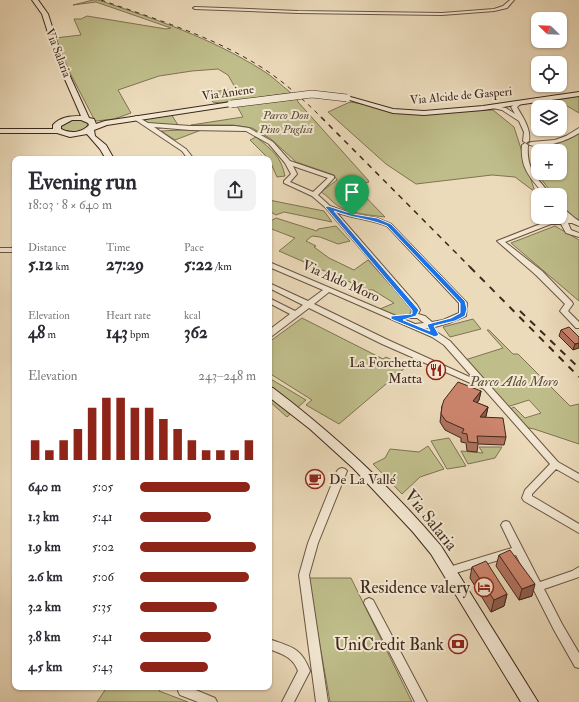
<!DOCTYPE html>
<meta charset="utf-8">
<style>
:root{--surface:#fff;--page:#f2f2f3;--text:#2b2b33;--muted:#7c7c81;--accent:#8f2418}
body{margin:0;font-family:"IM FELL Double Pica",serif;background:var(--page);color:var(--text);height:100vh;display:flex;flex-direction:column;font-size:15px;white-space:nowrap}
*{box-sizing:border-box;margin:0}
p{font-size:13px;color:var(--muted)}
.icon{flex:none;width:22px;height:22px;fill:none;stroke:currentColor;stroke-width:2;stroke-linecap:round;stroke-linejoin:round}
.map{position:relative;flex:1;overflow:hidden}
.drawer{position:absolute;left:12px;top:156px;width:260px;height:534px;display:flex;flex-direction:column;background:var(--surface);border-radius:8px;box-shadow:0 1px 3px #0004}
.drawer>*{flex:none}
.needle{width:26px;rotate:293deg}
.buttons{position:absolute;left:531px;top:12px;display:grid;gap:8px}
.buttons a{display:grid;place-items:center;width:36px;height:36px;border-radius:8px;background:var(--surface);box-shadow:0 1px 3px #0004;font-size:20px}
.pin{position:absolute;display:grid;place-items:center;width:34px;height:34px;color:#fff;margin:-41px -17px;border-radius:50% 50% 50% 0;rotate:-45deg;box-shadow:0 0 4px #0007}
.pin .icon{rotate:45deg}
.round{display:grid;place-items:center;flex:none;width:42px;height:42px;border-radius:8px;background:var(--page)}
.headline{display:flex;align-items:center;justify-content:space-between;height:68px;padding:0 16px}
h1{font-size:22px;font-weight:700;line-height:30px}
.metrics{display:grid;grid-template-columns:repeat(3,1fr);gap:6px;height:68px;padding:4px 16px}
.metrics div{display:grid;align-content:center}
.metrics b{font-size:17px;font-weight:700}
.metrics small{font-size:11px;font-weight:400}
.metrics p{font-size:11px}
.chart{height:112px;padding:8px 16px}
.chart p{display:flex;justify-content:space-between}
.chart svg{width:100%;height:72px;margin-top:4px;stroke:var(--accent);stroke-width:6}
ul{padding:0 16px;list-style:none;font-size:13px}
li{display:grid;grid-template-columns:64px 48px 1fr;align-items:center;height:30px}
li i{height:10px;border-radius:5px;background:var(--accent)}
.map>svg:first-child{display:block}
.green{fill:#bfbe8b;stroke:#7f7353;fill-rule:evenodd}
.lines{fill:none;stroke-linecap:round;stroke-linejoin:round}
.street-casing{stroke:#6a5543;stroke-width:2}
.secondary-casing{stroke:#3f281b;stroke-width:2}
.street{fill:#f3e8d3;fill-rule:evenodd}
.secondary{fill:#f3e8d3;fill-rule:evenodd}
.rail-far2{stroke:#3f281b;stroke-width:1;stroke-dasharray:4.5 4.5;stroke-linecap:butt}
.rail-far1{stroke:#3f281b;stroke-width:1.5;stroke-dasharray:5.5 5.5;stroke-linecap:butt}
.rail{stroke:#3f281b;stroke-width:2;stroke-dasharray:7 7;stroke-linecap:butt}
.secondary-bridge-casing{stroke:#3f281b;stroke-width:8;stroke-linecap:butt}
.secondary-bridge{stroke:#f3e8d3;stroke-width:7}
.wall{fill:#b0725f;stroke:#3f281b}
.shaded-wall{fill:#905d4d;stroke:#3f281b}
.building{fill:#cd856e;stroke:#3f281b}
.route{fill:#1a73e8;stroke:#fff;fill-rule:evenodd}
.labels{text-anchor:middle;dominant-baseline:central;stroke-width:4;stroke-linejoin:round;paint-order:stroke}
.far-street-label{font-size:12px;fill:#3f281b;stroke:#f3e8d3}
.far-park-label{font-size:12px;font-style:italic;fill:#5f4e37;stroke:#f3e8d3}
.street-label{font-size:14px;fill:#3f281b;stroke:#f3e8d3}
.poi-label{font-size:14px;fill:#3f281b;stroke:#f3e8d3;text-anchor:end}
.park-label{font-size:14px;font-style:italic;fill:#5f4e37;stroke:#f3e8d3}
.near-street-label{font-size:17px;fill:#3f281b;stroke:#f3e8d3}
.near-poi-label{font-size:17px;fill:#3f281b;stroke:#f3e8d3;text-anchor:end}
</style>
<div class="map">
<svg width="579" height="702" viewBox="0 0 579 702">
<rect width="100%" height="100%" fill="#ecdbbb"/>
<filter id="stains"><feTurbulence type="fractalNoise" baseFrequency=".005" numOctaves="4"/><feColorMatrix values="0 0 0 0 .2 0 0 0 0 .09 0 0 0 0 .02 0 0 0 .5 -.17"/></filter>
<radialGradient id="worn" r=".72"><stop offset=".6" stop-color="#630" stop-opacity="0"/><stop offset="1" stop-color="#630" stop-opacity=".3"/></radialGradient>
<!-- green -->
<path class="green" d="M93,0h5c57,19 113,38 164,70 10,6 19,15 29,23l-72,10 -6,-1 -10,-9 33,-4 -8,-14 -10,-6 -26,2 -33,5 -41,14 13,23 -17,6 -18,2 -2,-2 -24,-46 -15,-35 26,-3 -7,-16h7l6,-3 79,13 5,-1 -75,-26 -23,3z
M579,96v17l-22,-13z
M297,99l1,3 70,78 1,2 -15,3 31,32c-15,-2 -33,-3 -47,-11 -6,-4 -10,-10 -17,-14l16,-12 -3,-5 -38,-13 -25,-23 -19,-11 -19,-3h-42l52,-8 -6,-11z
M350,102l68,11 75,-3 21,17 21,65 -20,-15 -23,-2 -76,9 -30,-20 -58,-52z
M171,114l7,11 -28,-1 -7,-5z
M71,120h12l5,3v3c-7,7 -18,7 -26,3l-1,-3z
M204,129l-29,11 -14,-9z
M579,130v90c-10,-4 -19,-14 -19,-25h-6l-18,-22 -2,-23zM538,151h22v22h-22z
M256,137c15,12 25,19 29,39l-8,1 -8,-18 -19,-19z
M269,200l55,11 8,11 -48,-10 -8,3 -7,-4z
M276,218l41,13 1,-2 18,-3 14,15 -12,3 -18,-7 -8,-1 -6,5 10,5 -2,1 15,11 25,12 14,-10 45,50v4l-15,3 -18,-8 14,-6 -21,-13h-5l-89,-39 16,-13 -26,-10v-6z
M555,226l24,14v61l-68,-58z
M302,318l81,41 3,-2 20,10 -67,57 -33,-19 6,-5 -43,-27v-31z
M473,319l8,10 -31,8 -7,-10z
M487,330h2l24,24h5l52,52 9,-2v40l-45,-15 -10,-2 -16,-17 6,-3 11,11 16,-5 -12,-13 -22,7 -42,-47 38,-12z
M269,378l37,22 -19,17 -18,-16z
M449,438l17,28 -19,3 -16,-28z
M428,446l16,23 -24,8 -18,17 -29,-30 12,-6 5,-9 29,3z
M479,447h23l-7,11 -27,6 -7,-13 22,2z
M308,578h43l61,124h-82z
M107,687h55l-3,4 29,11h-91z"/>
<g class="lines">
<!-- street casing -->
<g class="street-casing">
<path id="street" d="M510,0h4l-7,8 -13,3 -52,4 -144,-2 -103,-4 -2,-1 2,-1 103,4 144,2 52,-4 9,-3z
M517,102l5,1 -5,4c6,11 14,21 12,34l-3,2 -3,-2 1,-9 -5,-11 -17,-11 -14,-3 3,-2 15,3 9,6 -4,-7z
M136,116l12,7 42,3h45l14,2 24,14 17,19 44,15v2l-16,17 12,11 23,8 24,4 14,6 76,79 -1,13 -17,7 -14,4 -1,2 -9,-1 13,5 12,8 108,121 21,12v8l-23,-13 -24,25v2l47,28v9l-55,-32 -2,-3 3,-8 25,-26 -66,-75 -102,-45 -73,-36 -37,28h-3v-6l21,-16 -21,-11v-5l26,13 8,-6 -34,-17v-5l39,18 15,-11 -54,-23v-5l146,62 9,-1 -7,-5h-10l-1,-2 5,-2 1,-4 -1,-2 -85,-100 -14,-12 -28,-13v-2l7,-7 -6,-11 -16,-19 -23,-13 -56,-1 -36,-3 32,22 8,10h-6l-6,-8 -48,-32 -1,-1zM293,166l35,12 -15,14 -23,-10 7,-8zM336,212c17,7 34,7 51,14l72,77v10l-16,7 -11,2 -7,-6 -7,-2 2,-4 -3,-5zM329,292l103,45 12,8 30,34 -86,-39 -74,-36z
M579,128v5c-10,7 -40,18 -51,11l3,-2 24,-2 11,-4z
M525,143l3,2c-2,25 9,32 23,50h-6c-15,-17 -25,-27 -23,-50z
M560,207c7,3 12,10 19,14v5l-7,-3h-4l3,7 8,3v4l-13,-4 -5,-9h-10l-46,18 37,29 30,31 1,2 -5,7 11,11v6h-3l-16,-17 5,-7 -29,-29 -39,-34 51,-20 19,-2 -7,-6z
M0,248h15v4h-15z
M342,468l3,1 2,2 -29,72 -9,32 19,127h-12l-17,-127 9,-32 29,-72 2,-2z
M506,521l3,1 31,60 32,-11 7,-4v10l-35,12 18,35 17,29v15l-4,-1 -21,-37 -38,-75 -67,20 -4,-1 -1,-3 1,-3 4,-1 63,-19 -11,-23 2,-3z
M369,598l4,2 54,102h-12l-51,-99 1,-3z
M269,639c22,8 32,8 41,32l-16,31h-12l16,-31c-5,-14 -16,-17 -29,-22z
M180,687h12l-1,1 24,10 2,4h-19l-18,-7 -2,-4z"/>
</g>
<!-- secondary casing -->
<g class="secondary-casing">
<path id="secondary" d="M32,0h6l10,14 15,47 26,57 5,1 2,5 9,-3 126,-19 4,2 -4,2 -124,19 -13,5 1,6 11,9 8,14h-8l-6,-10 -13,-15 -17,3 -13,-4h-57v-4h53v-4c7,-8 17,-9 28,-9l-24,-55 -15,-47zM72,120h9l7,3 1,2c-7,8 -19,9 -28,4v-3z
M579,92v4l-96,14 -59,5 -31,-2 -50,-15 4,-2 46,13 31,2 59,-5z
M269,387l4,1c62,47 118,99 168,158l97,156h-17l-90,-148 -18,-22 -60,-64 -43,-39 -41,-32z"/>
</g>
<!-- street -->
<use href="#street" class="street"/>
<!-- secondary -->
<use href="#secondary" class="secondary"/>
<!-- rail-far2 -->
<path class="rail-far2" d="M101,0c54,19 111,36 160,67 22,14 42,32 61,51"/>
<!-- rail-far1 -->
<path class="rail-far1" d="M321,117l150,151"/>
<!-- rail -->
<path class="rail" d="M470,267l109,110
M520,311l59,57"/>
<!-- secondary-bridge casing -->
<g class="secondary-bridge-casing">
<path id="secondary-bridge" d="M231,104l81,-10 35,4"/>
</g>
<!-- secondary-bridge -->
<use href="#secondary-bridge" class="secondary-bridge"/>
</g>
<!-- wall -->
<path class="wall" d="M561,330l18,7 -6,13 -14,-14z
M481,391l-2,9 -2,3 11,4 -2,9 -1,2 21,19 -2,8 -26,-1 -1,8 -10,-1 -1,-8 -5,-1v-4l-16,-8 -5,-8 2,-16z
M499,555l33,41 -13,4 -23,-34z
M472,567l35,27 -3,12 -13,6 -21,-34z"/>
<!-- shaded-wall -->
<path class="shaded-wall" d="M579,343v5l-6,2 2,-6z
M481,391l-2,9 -8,10 2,-9z
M488,407l-2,9 -7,10 1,-9z
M535,584l-3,12 -13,4 3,-11z
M507,594l-3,12 -13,6 3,-12z"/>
<!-- building -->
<path class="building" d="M569,327l10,10v6l-4,1 -14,-14z
M458,382l23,9 -8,10 15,6 -8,10 23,1 3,19 -29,-1 1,7 -10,-1 -1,-8 -5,-1 2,-4 -18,-8 -5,-7 1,-8 2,-6z
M510,550l25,34 -13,5 -23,-34z
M486,561l21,33 -13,6 -22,-33z"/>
<!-- route -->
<path class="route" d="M328,206l25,8 24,4 14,6 74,77 2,8 -2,7 -10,5 -21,5 5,9 -4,2 -44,-18v-3l21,-2v-4l-86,-102 -1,-1zM334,211c18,7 36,8 53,15l73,77v10l-9,5 -23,6 -1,1 3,6 -27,-11 13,-4 3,-6z"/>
<!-- icons -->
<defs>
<g id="restaurant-ring" transform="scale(1)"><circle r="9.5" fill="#f3e8d3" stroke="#8f2418" stroke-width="1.5"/><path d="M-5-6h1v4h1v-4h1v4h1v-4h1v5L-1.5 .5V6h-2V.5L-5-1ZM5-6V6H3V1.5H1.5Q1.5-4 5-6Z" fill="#8f2418"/></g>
<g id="cafe-ring" transform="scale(1)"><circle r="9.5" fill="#f3e8d3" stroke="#8f2418" stroke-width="1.5"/><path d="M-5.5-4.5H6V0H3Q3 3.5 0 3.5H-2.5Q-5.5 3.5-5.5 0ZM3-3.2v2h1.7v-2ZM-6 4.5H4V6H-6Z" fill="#8f2418"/></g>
<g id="hotel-ring" transform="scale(1)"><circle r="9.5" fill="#f3e8d3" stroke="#8f2418" stroke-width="1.5"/><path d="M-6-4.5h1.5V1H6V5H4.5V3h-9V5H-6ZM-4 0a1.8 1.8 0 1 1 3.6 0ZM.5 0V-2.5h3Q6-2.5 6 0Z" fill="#8f2418"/></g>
<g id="bank-ring" transform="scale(1)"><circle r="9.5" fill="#f3e8d3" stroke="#8f2418" stroke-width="1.5"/><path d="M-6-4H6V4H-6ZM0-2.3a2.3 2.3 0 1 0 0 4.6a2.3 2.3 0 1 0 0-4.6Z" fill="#8f2418"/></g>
</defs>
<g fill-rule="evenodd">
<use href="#restaurant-ring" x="436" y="370"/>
<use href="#cafe-ring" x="315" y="479"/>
<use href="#hotel-ring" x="484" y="587"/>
<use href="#bank-ring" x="458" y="644"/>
</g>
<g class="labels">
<!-- far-street labels -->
<g class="far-street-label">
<text transform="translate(58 53) rotate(69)">Via Salaria</text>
<text transform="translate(228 93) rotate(-8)">Via Aniene</text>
<text transform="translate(461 96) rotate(-5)">Via Alcide de Gasperi</text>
</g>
<!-- far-park labels -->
<g class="far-park-label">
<text x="286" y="115">Parco Don<tspan x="286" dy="14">Pino Puglisi</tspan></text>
</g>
<!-- street labels -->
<g class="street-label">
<text transform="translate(341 281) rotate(24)">Via Aldo Moro</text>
</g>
<!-- poi labels -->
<g class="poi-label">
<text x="422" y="362">La Forchetta<tspan x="422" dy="16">Matta</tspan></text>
<text x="329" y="479" text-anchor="start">De La Vallé</text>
</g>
<!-- park labels -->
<g class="park-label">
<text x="514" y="381">Parco Aldo Moro</text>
</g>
<!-- near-street labels -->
<g class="near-street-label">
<text transform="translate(431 520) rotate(51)">Via Salaria</text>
</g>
<!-- near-poi labels -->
<g class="near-poi-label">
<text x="470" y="587">Residence valery</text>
<text x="444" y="644">UniCredit Bank</text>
</g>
</g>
<rect width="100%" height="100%" filter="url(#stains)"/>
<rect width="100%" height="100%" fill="url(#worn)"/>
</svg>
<div class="buttons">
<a><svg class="needle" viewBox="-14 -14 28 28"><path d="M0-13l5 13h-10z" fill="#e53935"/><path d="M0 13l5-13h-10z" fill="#7c7c81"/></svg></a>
<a><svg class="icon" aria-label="locate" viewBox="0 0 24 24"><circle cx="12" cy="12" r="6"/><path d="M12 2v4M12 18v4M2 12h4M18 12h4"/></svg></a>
<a><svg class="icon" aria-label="layers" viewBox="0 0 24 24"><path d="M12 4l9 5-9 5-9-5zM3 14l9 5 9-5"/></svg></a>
<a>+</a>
<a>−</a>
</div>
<div class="pin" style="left:352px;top:216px;background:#1e9e55"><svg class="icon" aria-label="arrive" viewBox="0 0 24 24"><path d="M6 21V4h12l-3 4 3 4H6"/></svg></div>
<section class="drawer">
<div class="headline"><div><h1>Evening run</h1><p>18:03 · 8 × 640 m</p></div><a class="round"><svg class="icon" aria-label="share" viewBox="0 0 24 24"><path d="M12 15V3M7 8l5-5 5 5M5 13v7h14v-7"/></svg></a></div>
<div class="metrics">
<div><p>Distance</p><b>5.12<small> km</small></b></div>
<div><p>Time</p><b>27:29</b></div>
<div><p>Pace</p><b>5:22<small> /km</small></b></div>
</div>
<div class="metrics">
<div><p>Elevation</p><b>48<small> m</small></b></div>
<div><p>Heart rate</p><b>143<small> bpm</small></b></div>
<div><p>kcal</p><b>362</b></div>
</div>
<div class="chart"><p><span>Elevation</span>243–248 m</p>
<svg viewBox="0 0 160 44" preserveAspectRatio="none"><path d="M5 44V32M15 44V38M25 44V32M35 44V25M45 44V12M55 44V6M65 44V6M75 44V12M85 44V12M95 44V19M105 44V25M115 44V32M125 44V38M135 44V38M145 44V38M155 44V32"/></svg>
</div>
<ul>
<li><b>640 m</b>5:05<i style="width:95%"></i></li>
<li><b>1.3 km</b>5:41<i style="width:61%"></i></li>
<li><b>1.9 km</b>5:02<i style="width:100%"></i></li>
<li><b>2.6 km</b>5:06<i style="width:94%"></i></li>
<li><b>3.2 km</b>5:35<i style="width:66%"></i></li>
<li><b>3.8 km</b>5:41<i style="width:61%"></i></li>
<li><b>4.5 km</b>5:43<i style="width:59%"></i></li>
</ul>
</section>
</div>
